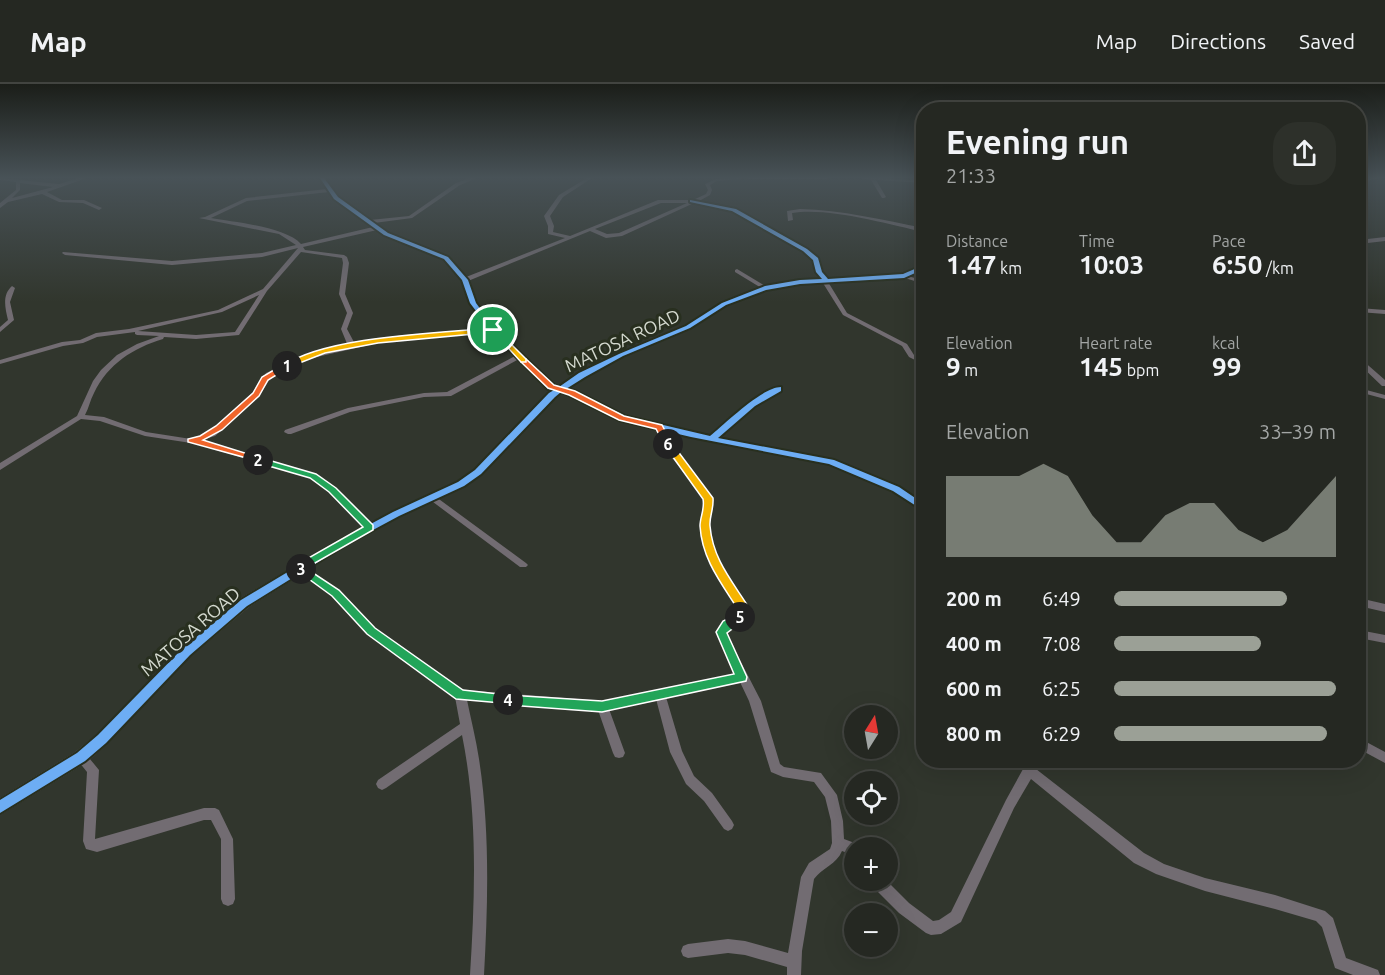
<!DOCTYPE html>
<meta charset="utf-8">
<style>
:root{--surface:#252822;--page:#2d302a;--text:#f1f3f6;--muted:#a3a6a5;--line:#424440;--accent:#9ba096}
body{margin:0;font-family:Ubuntu,sans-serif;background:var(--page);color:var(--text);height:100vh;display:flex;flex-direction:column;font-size:22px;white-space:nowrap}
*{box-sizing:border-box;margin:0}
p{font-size:20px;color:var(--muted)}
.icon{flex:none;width:33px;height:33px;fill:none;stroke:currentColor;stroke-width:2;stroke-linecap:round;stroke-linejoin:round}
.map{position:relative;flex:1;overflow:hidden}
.sheet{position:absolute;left:916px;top:18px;width:450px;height:666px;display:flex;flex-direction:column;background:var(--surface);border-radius:24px;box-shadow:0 6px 24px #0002,0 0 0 2px var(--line)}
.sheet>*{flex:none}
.needle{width:39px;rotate:11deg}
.controls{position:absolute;left:844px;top:621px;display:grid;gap:12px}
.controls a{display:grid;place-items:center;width:54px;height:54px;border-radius:50%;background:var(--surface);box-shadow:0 6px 24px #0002,0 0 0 2px var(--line);font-size:30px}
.pin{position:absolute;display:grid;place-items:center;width:51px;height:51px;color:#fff;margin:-26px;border:3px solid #fff;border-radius:50%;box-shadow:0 2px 6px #0007}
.km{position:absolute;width:30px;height:30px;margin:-15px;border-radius:50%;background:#222;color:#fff;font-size:16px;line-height:30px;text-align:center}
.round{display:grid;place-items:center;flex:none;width:63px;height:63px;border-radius:24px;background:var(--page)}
.head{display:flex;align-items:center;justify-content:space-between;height:102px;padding:0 30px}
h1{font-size:33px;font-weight:700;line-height:45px}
.figures{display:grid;grid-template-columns:repeat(3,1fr);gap:9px;height:102px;padding:6px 30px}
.figures div{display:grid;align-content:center}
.figures b{font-size:26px;font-weight:700}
.figures small{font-size:16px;font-weight:400}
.figures p{font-size:16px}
.chart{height:168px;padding:12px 30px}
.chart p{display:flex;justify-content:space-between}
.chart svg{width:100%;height:108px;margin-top:6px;fill:var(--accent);opacity:.7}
ul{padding:0 30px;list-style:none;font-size:20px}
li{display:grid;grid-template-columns:96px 72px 1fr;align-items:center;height:45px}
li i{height:15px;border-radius:8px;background:var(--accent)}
header{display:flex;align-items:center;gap:36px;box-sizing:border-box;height:84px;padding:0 30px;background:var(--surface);border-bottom:2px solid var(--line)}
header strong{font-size:28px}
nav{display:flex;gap:33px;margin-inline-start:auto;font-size:21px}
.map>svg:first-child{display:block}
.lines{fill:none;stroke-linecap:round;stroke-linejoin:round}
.minor{fill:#726c72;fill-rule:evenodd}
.tertiary{fill:#726c72;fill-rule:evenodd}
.cycleway-casing{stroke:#282f1f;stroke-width:4}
.cycleway{fill:#6dadf4;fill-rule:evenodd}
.split-1{fill:#f5b400;stroke:#fff;stroke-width:1.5}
.split-2{fill:#f0652b;stroke:#fff;stroke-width:1.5}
.split-3{fill:#22a559;stroke:#fff;stroke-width:1.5}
.split-4{fill:#22a559;stroke:#fff;stroke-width:1.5}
.split-5{fill:#22a559;stroke:#fff;stroke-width:1.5}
.split-6{fill:#f5b400;stroke:#fff;stroke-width:1.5}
.split-7{fill:#f0652b;stroke:#fff;stroke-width:1.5}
.split-8{fill:#f5b400;stroke:#fff;stroke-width:1.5}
.labels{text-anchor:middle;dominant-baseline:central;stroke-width:6;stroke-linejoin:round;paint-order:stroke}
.street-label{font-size:18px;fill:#d4d9cf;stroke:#282f1f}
</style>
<header>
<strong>Map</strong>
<nav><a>Map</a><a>Directions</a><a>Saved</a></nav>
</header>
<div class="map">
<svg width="1385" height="891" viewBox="0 0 1385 891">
<rect width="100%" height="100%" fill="#31362d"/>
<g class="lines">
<!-- minor -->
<path class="minor" d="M0,94l59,6 20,-6h5v1l-37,13 15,8h22l18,8 -3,2 -16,-7 -24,-1 -17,-8 -34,8 -8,6v-5l16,-13v-8l-16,-2zM20,99l33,4 -41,11 8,-8z
M320,94h4l14,19 32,23 39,-4 47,-33 14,-5h5v1l-15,6 -48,33 -38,5 14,10 60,24 18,20 99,-39 -17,-4v-8l-4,-10 15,-21 28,-17h5l-29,19 -13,19 4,10 -1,6 17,4 88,-36h35l13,-6 2,-4 -3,-6 11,-5 27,-1 -2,1 -24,2 -7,4 2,5 -2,5 -11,6 37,8 71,40 12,10 3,13 25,41 60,31 7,11 10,5 -1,4 -14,-7 -7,-11 -59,-31 -27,-43 -3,-12 -10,-9 -71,-40 -38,-8 -72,33 -16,2 -16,-7 -122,50 8,22 19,26 59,56 21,6 50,25 85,20c15,-12 52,-49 71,-49v4l-26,15 -37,32 116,22 65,27 25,17v7l-31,-20 -64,-27 -138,-27 -26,-6 11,20 36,47c1,10 -3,19 -2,28 0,34 24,58 40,85l-1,3 -18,13 -5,6 35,68 19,63 4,3 37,6 16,22 6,26 1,18 16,6v3h-5v8l-13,-5c-5,13 -20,17 -28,28l-12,72 -1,24h-14v-8l-42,-12 -17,-2 -40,5 -5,-2 -2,-5 2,-5 5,-2 40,-5 17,2 43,12 13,-76 8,-14 21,-14 2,-6 -1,-22 -6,-24 -11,-15 -31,-5 -12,-5 -22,-71 -9,-19 -74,15 16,54 12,25 18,17 20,28 2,4 -2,4 -4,2 -4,-2 -20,-28 -18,-17 -16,-32 -14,-53 -47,10 16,44 -2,4 -4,1 -4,-1 -2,-4 -15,-43 -131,-10c4,20 9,39 12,59 11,71 9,144 5,216h-14c5,-79 8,-161 -8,-240l-76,53 -4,2 -4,-2 -2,-4 2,-4 82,-56 -5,-27 -88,-63 -35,-38 -37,-29 2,-2h6l35,25 37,38 87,62 140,11 134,-27 -20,-42 7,-11 16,-11c-16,-26 -38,-52 -38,-84 -1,-9 3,-18 3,-28l-35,-44 -13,-25 -37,-9 -50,-25 -21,-6 -29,-30 -68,37 -27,1 -74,15 -59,22h-3l-4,-2 1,-2 63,-22 76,-15 23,-1 68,-36 -24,-24 -113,11 -70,16 -36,17 -13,20 -29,27 -15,13 -13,4 114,34 20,14 36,37 1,2 -4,3 -3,-1 -36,-37 -20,-14 -116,-35h-3l-46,-7 -45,-15 -19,-2 -81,51v-7l77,-47 16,-35 8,-11 16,-15 20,-11 22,-8 -22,-1 -2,-1v-2l-38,5 -14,6 -20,3 -63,18v-4l62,-18 18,-2 16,-7 33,-4 89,-19 45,-21 35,-41 -36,9 -90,8 -107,-10 -3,-2 1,-1 109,9 90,-8 34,-8 -17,-11 -80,-16 6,-1 41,-19 81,-9zM329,108l5,7 39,28 -72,17c-15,-17 -67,-22 -90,-26l36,-17zM661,119h26l-68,30 -12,1 -12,-5zM377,146l7,5 60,24 18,21 8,23 19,25 -111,11 -23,5 -8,-15 6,-16 -8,-19 4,-31 -2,-6 -3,-2 -39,-5 -2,-3zM301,168l41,6 1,5 -4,31 8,19 -6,16 7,17 -44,10 -38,17 -13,19 -44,40 -18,7 -45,-7 -42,-15 -19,-2c4,-7 5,-15 9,-22 14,-29 39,-45 69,-54l1,-2 32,2 43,-4 28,-44zM259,211l-24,37 -39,3 -58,-4 84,-19z
M746,94h83l-2,1h-79z
M860,94h17l47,3v2l-48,-3 10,17 -2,1h-2l-11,-18z
M1373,94h9l-23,4v-2z
M800,125c42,1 83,11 124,19v4c-37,-8 -96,-25 -132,-19l1,7 -5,1 -1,-10z
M1385,153v4l-26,3v-4z
M737,185l30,18 1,1 -5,1 -28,-17v-2z
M902,191l22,5v4l-22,-7z
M12,202l3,2 -5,14 4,18 -14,12v-5l8,-7c-3,-13 -6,-25 4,-34z
M1359,224l26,2v4l-26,-2z
M1359,274l2,1 24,21v6h-3l-23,-22z
M1359,304l26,7v4l-26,-7z
M432,410l94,69 2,2 -2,2h-6l-91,-68 -1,-2 1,-2z
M1359,514l26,6v8l-26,-6z
M1359,546l26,5v8l-26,-5z
M1359,654l26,14v11l-26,-14z
M81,668l4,1 14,17 -4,69 109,-31h11l4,2 14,29 2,60 -2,5 -5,2 -5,-2 -2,-5v-60l-10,-19h-7l-107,32 -11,-3 -3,-8 4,-69 -12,-15 2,-4z
M1028,676h13l-5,9 108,84 20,11 41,14 70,17 50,16 8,7 13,40 32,12 2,5h-27l-18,-7 -13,-41 -6,-6 -41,-12 -70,-18 -49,-17 -22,-11 -103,-84 -17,29 -53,114 -20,12 -10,1 -5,-2 -27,-20 -28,-28 -1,-5h16l23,23 24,18 6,-1 12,-8 55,-112z"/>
<!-- tertiary -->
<path class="tertiary" d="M924,181v5l-20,8 -104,6 -33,6 -40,16 -36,23 -67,28 -39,20 -30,20 -73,78 -17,12 -65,30 -52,28 -99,62 -58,49 -84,88 -20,18 -87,53v-17l75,-46 22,-18 84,-86 58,-49 101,-60 52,-28 65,-30 17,-12 75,-76 30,-20 39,-20 67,-28 36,-23 41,-16 38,-6 103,-6z"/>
<!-- cycleway casing -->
<g class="cycleway-casing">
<path id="cycleway" d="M320,94h4l14,19 50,36 60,24 20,23 8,23 19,26 59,56 5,2 20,-14 40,-19 67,-28 36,-23 43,-17 35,-6 22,-1 -6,-7 -3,-12 -10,-9 -71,-40 -42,-9v-2l46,9 71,40 11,9 4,14 6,7 75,-5 21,-9v4l-20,9 -104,6 -34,6 -40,15 -36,23 -67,28 -38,21 -19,12 9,2 50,25 85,20c15,-12 52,-49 71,-49v4l-26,15 -37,32 116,22 65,27 25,17v7l-31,-20 -64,-27 -138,-27 -72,-17 -50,-25 -8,-3 -6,5 -74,77 -17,12 -65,30 -52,28 -100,62 -57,49 -84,88 -21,18 -85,52v-13l77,-47 21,-18 84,-86 59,-49 100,-60 52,-28 65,-30 17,-12 74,-77 5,-3 -6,-1 -57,-58 -21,-28 -8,-23 -18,-21 -60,-24 -50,-36z"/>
</g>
<!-- cycleway -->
<use href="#cycleway" class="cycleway"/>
</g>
<!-- sky -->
<linearGradient id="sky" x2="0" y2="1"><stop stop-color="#1b1e19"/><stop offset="0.43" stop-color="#485257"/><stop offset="1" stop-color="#485257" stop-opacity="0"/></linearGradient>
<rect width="1385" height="218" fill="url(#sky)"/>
<!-- split-1 -->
<path class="split-1" d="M493,244l2,4 -117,11 -53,10 -38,15 -4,-2c42,-30 157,-33 210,-38z"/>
<!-- split-2 -->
<path class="split-2" d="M284,280l7,2 -23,14 -9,16 -37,34 -19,10 58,18v4l-73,-20v-3l12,-3 16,-10 37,-33 9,-16z"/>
<!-- split-3 -->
<path class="split-3" d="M258,373l58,17 20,14 37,37v5l-67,38 -1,3h-7l-4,-4 2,-2 67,-38 -34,-35 -19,-14 -55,-16 -2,-2z"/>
<!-- split-4 -->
<path class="split-4" d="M301,481l38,25 36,38 88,62 45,5 5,5 -1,4 -56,-5 -89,-65 -35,-38 -34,-25v-5z"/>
<!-- split-5 -->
<path class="split-5" d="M740,529l6,4 -2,3 -17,13 20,44 -1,4 -144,31 -94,-7 -6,-5 6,-5 94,6 132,-27 -18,-42 7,-11z"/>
<!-- split-6 -->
<path class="split-6" d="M665,358h6l42,56c1,11 -4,19 -3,28 3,35 24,57 41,85l-7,9h-8l-1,-3 4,-6c-17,-27 -37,-51 -39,-85 0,-9 5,-17 3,-27l-38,-53z"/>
<!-- split-7 -->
<path class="split-7" d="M521,275h5l28,26 21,6 49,25 38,9 10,19 -7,2 -9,-17 -37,-9 -50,-25 -21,-7 -27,-26z"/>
<!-- split-8 -->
<path class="split-8" d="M490,244h5l31,31v3h-5z"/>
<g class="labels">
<!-- street labels -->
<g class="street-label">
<text transform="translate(622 256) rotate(-25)">MATOSA ROAD</text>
<text transform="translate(190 547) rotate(-41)">MATOSA ROAD</text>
</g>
</g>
</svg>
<div class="controls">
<a><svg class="needle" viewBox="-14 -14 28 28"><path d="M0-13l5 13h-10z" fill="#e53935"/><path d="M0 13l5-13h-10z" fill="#a3a6a5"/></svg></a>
<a><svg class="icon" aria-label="locate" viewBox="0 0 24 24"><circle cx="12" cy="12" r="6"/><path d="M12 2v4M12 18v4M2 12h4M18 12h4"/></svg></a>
<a>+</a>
<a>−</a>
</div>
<div class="pin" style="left:493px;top:246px;background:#1e9e55"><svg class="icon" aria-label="arrive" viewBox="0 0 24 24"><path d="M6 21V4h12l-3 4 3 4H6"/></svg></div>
<b class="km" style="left:287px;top:282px">1</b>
<b class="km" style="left:258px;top:376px">2</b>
<b class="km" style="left:301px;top:485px">3</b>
<b class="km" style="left:508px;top:616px">4</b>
<b class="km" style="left:740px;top:533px">5</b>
<b class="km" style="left:668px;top:360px">6</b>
<section class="sheet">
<div class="head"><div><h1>Evening run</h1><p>21:33</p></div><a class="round"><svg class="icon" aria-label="share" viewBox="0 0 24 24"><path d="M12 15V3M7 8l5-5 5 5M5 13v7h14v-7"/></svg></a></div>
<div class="figures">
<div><p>Distance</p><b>1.47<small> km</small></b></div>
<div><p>Time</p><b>10:03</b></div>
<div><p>Pace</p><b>6:50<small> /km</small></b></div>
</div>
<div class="figures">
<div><p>Elevation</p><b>9<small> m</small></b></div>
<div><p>Heart rate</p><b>145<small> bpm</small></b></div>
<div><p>kcal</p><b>99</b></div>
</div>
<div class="chart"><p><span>Elevation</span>33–39 m</p>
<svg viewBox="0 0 160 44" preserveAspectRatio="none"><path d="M0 44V11L10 11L20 11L30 11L40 6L50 11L60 27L70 38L80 38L90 27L100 22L110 22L120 33L130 38L140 33L150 22L160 11V44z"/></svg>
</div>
<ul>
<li><b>200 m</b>6:49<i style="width:78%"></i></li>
<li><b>400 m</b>7:08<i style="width:66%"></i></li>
<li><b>600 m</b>6:25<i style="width:100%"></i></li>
<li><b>800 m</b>6:29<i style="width:96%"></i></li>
</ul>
</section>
</div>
